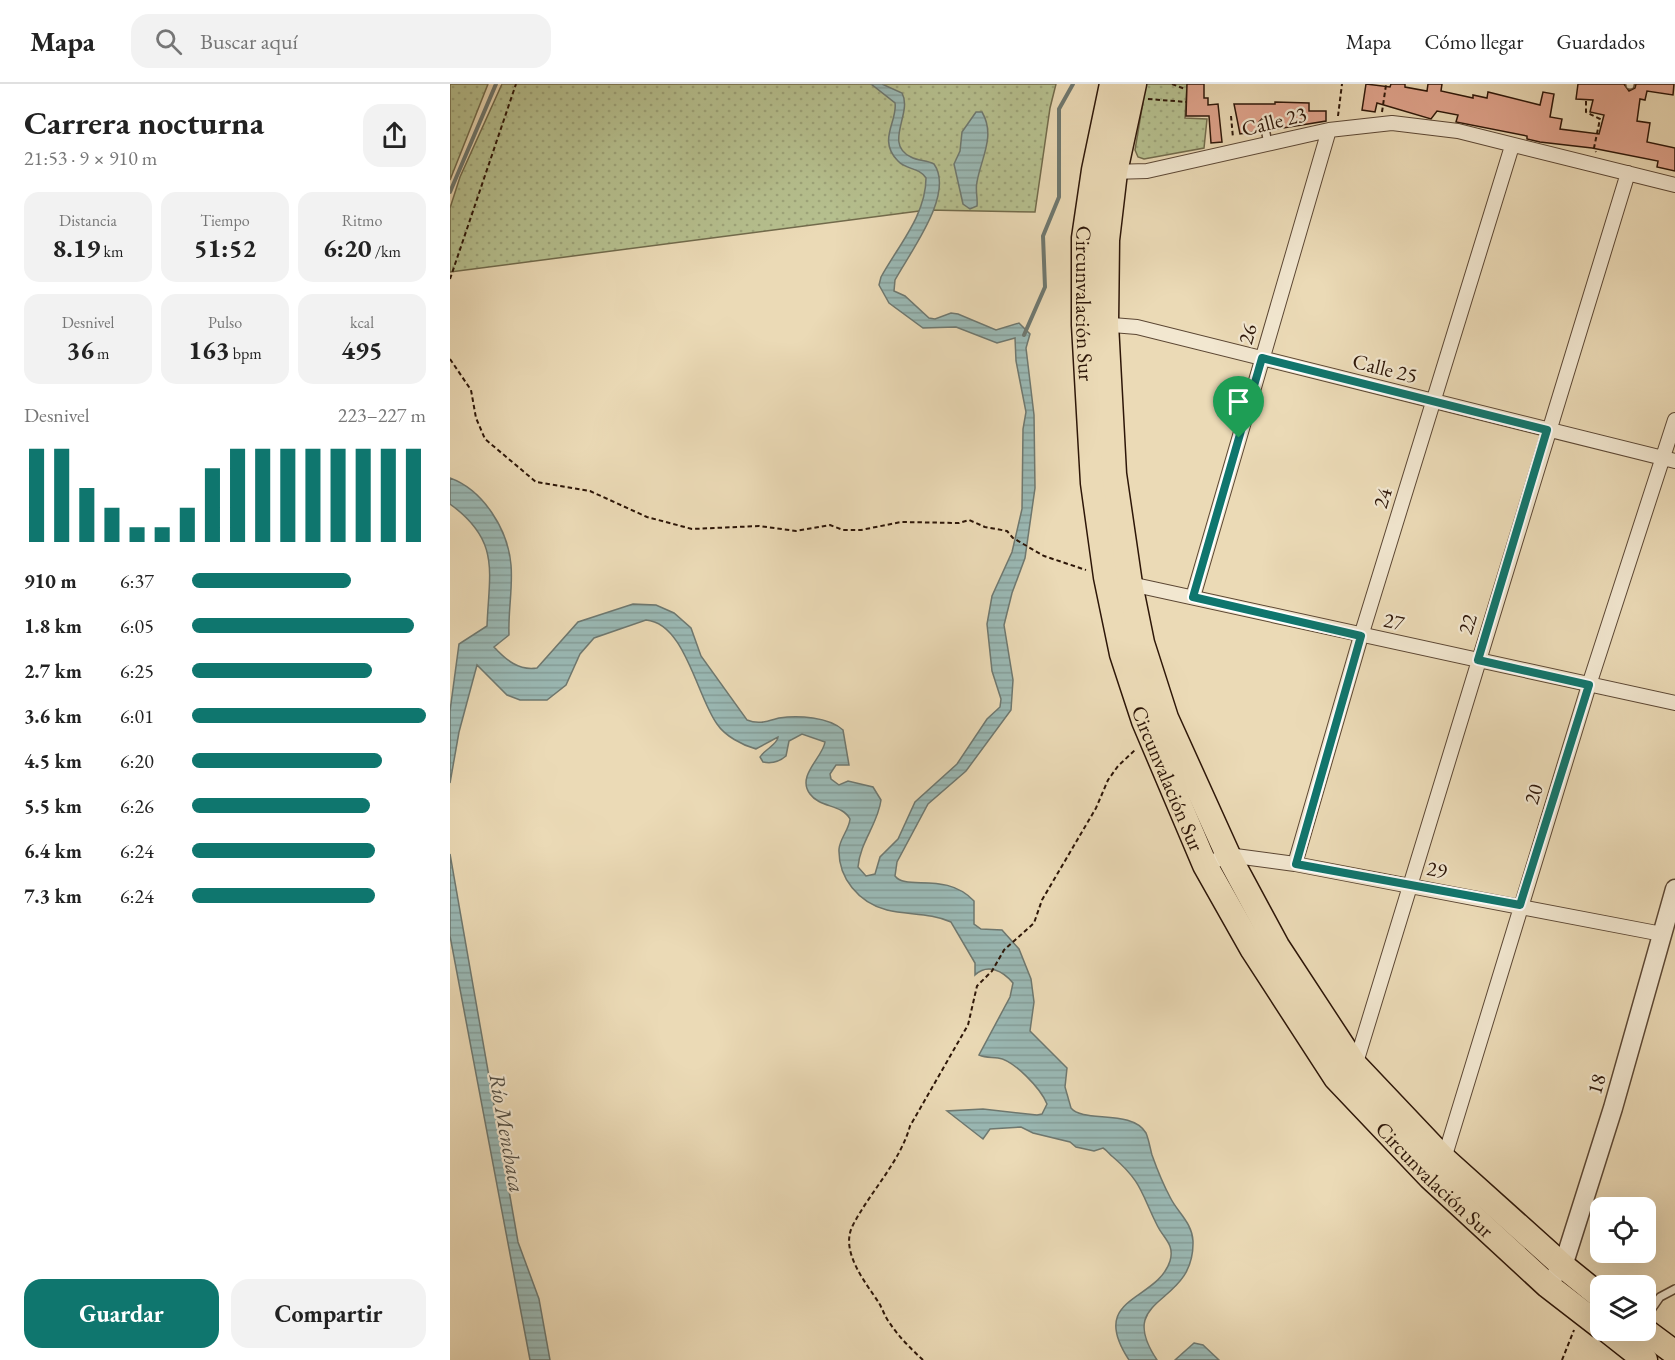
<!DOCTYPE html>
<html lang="es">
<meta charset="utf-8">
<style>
:root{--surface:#fff;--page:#f2f2f2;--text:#222;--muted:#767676;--line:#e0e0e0;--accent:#0f766e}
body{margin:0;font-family:"EB Garamond",serif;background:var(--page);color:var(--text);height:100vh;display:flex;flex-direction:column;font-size:22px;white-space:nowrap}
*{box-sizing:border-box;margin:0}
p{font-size:20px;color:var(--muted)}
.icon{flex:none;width:33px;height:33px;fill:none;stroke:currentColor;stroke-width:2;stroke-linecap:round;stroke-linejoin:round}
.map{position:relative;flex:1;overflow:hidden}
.sheet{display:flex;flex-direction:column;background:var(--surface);width:450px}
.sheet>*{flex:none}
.controls{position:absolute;left:1140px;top:1113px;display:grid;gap:12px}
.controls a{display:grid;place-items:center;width:66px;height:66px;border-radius:12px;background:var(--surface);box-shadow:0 6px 24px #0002;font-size:30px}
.pin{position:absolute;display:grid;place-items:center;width:51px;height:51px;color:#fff;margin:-62px -26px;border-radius:50% 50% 50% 0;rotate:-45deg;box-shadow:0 0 6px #0007}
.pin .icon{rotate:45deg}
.round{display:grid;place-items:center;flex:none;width:63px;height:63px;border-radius:18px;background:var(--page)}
.head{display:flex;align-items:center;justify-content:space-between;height:102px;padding:0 24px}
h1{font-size:33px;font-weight:700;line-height:45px}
.stats{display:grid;grid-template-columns:repeat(3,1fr);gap:9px;height:102px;padding:6px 24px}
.stats div{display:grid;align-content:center;border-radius:15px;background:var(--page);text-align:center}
.stats b{font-size:26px;font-weight:700}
.stats small{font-size:16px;font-weight:400}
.stats p{font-size:16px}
.chart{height:168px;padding:12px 24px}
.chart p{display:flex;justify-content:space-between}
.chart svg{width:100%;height:108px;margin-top:6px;stroke:var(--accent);stroke-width:6}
.primary-button{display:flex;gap:12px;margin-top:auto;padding:12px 24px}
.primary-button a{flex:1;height:69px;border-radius:18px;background:var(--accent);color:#fff;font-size:24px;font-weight:700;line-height:69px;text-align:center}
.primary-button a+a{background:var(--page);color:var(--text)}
ul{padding:0 24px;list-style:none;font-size:20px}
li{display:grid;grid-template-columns:96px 72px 1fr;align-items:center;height:45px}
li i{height:15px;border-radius:8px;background:var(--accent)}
header{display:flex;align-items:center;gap:36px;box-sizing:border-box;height:84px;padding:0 30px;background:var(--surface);border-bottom:2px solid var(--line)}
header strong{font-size:28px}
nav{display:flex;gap:33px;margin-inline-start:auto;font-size:21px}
.search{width:420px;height:54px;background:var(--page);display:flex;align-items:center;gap:15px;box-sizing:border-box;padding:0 21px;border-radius:18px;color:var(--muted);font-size:22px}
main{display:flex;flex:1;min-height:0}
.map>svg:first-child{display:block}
.grass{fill:url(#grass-dots);stroke:#726b4c;stroke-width:1.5}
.water{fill:url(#water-rules);stroke:#6e7870;stroke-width:1.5}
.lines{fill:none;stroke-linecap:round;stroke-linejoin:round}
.stream{stroke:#6e7870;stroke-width:4}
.building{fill:#e0a38c;stroke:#2d1608;stroke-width:1.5}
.service-casing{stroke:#5c4734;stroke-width:10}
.minor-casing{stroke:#5c4734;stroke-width:16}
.tertiary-casing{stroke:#5c4734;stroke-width:21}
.trunk-casing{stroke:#2d1608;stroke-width:27}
.path{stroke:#2d1608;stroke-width:2;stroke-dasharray:4.5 3;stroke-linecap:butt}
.service{stroke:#f2e7d0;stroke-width:7}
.minor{stroke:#f2e7d0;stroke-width:14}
.tertiary{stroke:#f2e7d0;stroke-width:18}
.trunk{stroke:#ebdab6;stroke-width:24}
.route-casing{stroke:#fff;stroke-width:12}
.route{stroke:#0f766e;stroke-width:8}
.labels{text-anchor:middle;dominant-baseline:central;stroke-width:4.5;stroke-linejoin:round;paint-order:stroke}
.street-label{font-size:21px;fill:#2d1608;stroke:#f2e7d0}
.water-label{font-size:22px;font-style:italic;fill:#534f45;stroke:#f2e7d0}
</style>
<header>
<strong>Mapa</strong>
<div class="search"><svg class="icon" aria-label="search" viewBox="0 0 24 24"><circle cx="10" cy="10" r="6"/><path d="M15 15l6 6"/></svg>Buscar aquí</div>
<nav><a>Mapa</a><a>Cómo llegar</a><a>Guardados</a></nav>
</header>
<main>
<section class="sheet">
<div class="head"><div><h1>Carrera nocturna</h1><p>21:53 · 9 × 910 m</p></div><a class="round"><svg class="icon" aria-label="share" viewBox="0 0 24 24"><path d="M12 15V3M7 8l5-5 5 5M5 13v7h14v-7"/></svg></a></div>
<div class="stats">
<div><p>Distancia</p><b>8.19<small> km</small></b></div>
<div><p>Tiempo</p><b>51:52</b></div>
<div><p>Ritmo</p><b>6:20<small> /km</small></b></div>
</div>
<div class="stats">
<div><p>Desnivel</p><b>36<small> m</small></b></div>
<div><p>Pulso</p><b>163<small> bpm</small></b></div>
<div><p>kcal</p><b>495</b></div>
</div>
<div class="chart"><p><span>Desnivel</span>223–227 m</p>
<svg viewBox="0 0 160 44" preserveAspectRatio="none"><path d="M5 44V6M15 44V6M25 44V22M35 44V30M45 44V38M55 44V38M65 44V30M75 44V14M85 44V6M95 44V6M105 44V6M115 44V6M125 44V6M135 44V6M145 44V6M155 44V6"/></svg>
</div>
<ul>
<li><b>910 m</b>6:37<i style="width:68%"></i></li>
<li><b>1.8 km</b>6:05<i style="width:95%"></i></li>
<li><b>2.7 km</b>6:25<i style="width:77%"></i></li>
<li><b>3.6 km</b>6:01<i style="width:100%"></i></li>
<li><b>4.5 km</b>6:20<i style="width:81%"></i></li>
<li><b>5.5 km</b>6:26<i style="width:76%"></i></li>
<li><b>6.4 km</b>6:24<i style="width:78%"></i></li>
<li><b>7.3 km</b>6:24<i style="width:78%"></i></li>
</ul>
<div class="primary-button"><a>Guardar</a><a>Compartir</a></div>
</section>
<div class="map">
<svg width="1225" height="1276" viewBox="0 0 1225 1276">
<defs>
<pattern id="grass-dots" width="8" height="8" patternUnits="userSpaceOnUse" patternTransform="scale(1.5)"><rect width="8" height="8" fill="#b6c08f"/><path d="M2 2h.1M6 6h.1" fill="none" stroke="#9da47a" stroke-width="1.8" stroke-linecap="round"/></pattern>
<pattern id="water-rules" width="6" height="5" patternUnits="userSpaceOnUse" patternTransform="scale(1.5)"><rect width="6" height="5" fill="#9ab9b5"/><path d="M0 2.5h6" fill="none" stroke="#859e9a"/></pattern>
</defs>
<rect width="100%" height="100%" fill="#ebdab6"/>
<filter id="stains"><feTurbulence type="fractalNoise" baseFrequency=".00333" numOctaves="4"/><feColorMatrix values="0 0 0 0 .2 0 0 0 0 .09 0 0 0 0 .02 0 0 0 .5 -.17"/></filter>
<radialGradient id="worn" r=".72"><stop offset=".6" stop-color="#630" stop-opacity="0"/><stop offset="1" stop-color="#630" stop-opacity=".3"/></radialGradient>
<!-- grass -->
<path class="grass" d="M0,0h38l-38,96z
M52,0h554l-6,24 -15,104 -108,-2 -477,62v-64l10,-31z
M696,0h41l-2,34 22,1 -3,29 -60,11 -6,-2 -3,-7z"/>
<!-- water -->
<path class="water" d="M421,0h11l20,9c11,20 -19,51 9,64 7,4 16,3 23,7 21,30 -24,88 -39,116l-1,11 11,5 24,22 6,1 16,-6 7,1 38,16 23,-7 11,11 -4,14 8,67 1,73 -10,70 -13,35 -8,32 9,55 -2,30 -45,61 -38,33 -31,58 -2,14c11,15 51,-5 79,25v23l7,5 21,1 17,19 12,30 3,23 -4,29 37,37 -2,19 6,21c12,15 61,1 75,25 3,7 4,15 6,22 5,14 11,29 18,42 7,15 22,25 23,44 2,67 -80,53 -36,119h-28c-42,-64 28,-58 41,-99 5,-17 -7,-23 -13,-36 -16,-32 -15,-43 -44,-68 -4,-3 -5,-6 -10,-9l-9,3 -18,-4 -6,-5 -37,-9 -12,-6 -31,2 -7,10 -36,-28 36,-2 54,6 5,-1 5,-10c-6,-15 -33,-44 -49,-46 -7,-1 -12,0 -19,-3l31,-58 3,-14c-10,-12 -25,-20 -38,-8v-12l-24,-41c-20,-9 -43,-7 -64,-12 -28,-7 -49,-32 -48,-61 1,-11 10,-19 11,-30 -8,-15 -30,-11 -40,-25 -14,-18 13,-37 15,-52l-23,-8 -13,7 -3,15c-7,6 -14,8 -23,6l-3,-5c4,-7 18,-13 18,-20l-22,12c-14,-4 -31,-13 -39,-25 -20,-27 -32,-101 -71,-104l-52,18 -14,16 -14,31 -19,15h-27l-13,-5 -30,-30 -18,67 -9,51v-72l9,-67 28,-18c2,-54 14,-85 -37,-122v-26c33,12 58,51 61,87 2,23 -3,46 -2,70l-15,12c12,13 25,24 43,21l41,-46 55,-18 23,1 18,8 17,15 10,28 46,64c12,5 21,1 32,-2 19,-3 50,-1 64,12l6,35h-13l-6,9 1,5 8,6 9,-4 25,6 8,13c-3,24 -21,42 -23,67l8,9 9,-2 5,-17 18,-18 17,-37 42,-38 30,-45 13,-12 1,-8 -9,-28 -5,-47 5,-28 20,-44 10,-43 1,-80 3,-17 -10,-51 -1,-23 -18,5 -41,-16 -33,1 -34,-25 -10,-18 2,-8c17,-31 45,-62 45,-99 -7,-11 -20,-8 -28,-17 -21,-21 0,-40 -3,-58z
M526,28h6c14,24 -1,46 -5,70 -2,8 1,16 0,24l-7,3 -7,-5 -9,-40 6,-13 2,-19z
M0,770l68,388 21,57 11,61h-20l-80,-424z
M744,1259l9,2 16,15h-44z"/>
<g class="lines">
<!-- stream -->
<path class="stream" d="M0,108l46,-108
M574,251l21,-48 -2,-51 16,-39v-88l14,-25"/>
</g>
<!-- building -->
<path class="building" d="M737,0h17v14h4v7l10,-1 4,38 -11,1 -2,-27h-23z
M916,0l24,3 1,-3h14v3l22,4 1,-7h14l-1,7 32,7v-3l14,3 1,-6 52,13 3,-13 11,2 -4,23 12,2 -2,10 39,5 5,-19 -14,-3 3,-12 -17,-1 2,-15h46l5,7 6,-3 1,-4h38l-1,11 -26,-4 -2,9 -5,-1 -3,22 13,2 -3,19 28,6v23l-18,-4 1,-6 -66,-13 -52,-6 -13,-3v-3l-71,-14 2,-7 -21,-4 -6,8 -54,-16 -2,9 -13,-2z
M825,18l34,1v8h17v10l-55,9 -2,-10 -5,-3 -5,5 1,9 -20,3 -6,-30h41z"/>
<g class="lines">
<!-- service casing -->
<g class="service-casing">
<path id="service" d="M1180,1v-1
M814,39l4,21
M1196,1233l14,-20 15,-8"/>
</g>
<!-- minor casing -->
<g class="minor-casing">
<path id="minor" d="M661,88l36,-1 182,-41 63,-7 66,8 217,54
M650,240l37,3 538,134
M676,499l549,120
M743,513l136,-467
M845,780l66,-228 151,-490
M755,781l23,-10 67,9 367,70
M905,982l273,-893
M993,1078l146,-477 86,-265"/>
</g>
<!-- tertiary casing -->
<g class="tertiary-casing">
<path id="tertiary" d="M1107,1189l6,-7 50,-158 62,-219"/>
</g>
<!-- trunk casing -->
<g class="trunk-casing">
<g id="trunk">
<path id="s1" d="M662,0l-18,86 -10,68v87l9,158 13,94 16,77 22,67 61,144 48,85 83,128 94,99 117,108 53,41"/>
<path d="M684,0l-19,88 -8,68 -1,84 8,150 16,110 12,59 24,75 62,137 49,91 78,119 90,95 118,106 37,30"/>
<path d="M1157,1246l38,30"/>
<path d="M1194,1246l31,23"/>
</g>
</g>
<!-- path -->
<path class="path" d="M722,0l13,5
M698,15l39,3
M1136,17v11l14,7 -6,29 2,4
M932,28l4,-27
M781,32l2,22
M888,32l4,-32
M0,195l66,-195
M0,275l21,31 5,28 9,21 51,43 54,9 57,26 45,12 67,-3 37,5 34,-6 13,5h18l40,-8 58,1 10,-3 16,7 22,4 6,7 31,18 42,14
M473,1276c-13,-12 -26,-25 -36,-41 -3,-5 -5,-11 -8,-16 -13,-20 -40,-52 -26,-78 17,-33 47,-63 57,-99l58,-101 9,-39 15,-15 12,-21 30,-27 8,-23 54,-92 12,-28 10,-14 17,-16
M1112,1276l12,-30"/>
<!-- service -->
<use href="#service" class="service"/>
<!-- minor -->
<use href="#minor" class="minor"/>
<!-- tertiary -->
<use href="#tertiary" class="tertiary"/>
<!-- trunk -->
<use href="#trunk" class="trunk"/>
</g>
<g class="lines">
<!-- route casing -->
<g class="route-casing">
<path id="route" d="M812,274l285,72 -69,230 111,25 -69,220 -224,-41 65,-228 -168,-39z"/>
</g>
<!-- route -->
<use href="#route" class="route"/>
</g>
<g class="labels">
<!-- street labels -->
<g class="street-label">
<text transform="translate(824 37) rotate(-14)">Calle 23</text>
<text stroke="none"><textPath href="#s1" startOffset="222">Circunvalación Sur</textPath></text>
<text transform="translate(797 250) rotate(-74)">26</text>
<text transform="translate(935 284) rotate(14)">Calle 25</text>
<text transform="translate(932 414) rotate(-73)">24</text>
<text transform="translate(944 537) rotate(12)">27</text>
<text transform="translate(1017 540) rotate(-73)">22</text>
<text stroke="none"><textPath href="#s1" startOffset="708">Circunvalación Sur</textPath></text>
<text transform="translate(1083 710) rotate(-73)">20</text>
<text transform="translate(987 785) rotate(10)">29</text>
<text transform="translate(1146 1000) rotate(-74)">18</text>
<text stroke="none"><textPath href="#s1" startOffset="1194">Circunvalación Sur</textPath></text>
</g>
<!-- water labels -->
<g class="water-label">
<text transform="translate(57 1049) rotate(80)">Río Menchaca</text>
</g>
</g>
<rect width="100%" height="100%" filter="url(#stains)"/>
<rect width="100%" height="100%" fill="url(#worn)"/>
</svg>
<div class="controls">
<a><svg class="icon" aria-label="locate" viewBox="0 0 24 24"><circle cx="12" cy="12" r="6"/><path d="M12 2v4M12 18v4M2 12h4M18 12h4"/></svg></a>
<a><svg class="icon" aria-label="layers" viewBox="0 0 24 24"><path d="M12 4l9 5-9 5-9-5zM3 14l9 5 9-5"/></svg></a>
</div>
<div class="pin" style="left:789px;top:354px;background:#1e9e55"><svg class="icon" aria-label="arrive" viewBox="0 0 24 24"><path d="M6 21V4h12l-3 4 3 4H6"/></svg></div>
</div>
</main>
